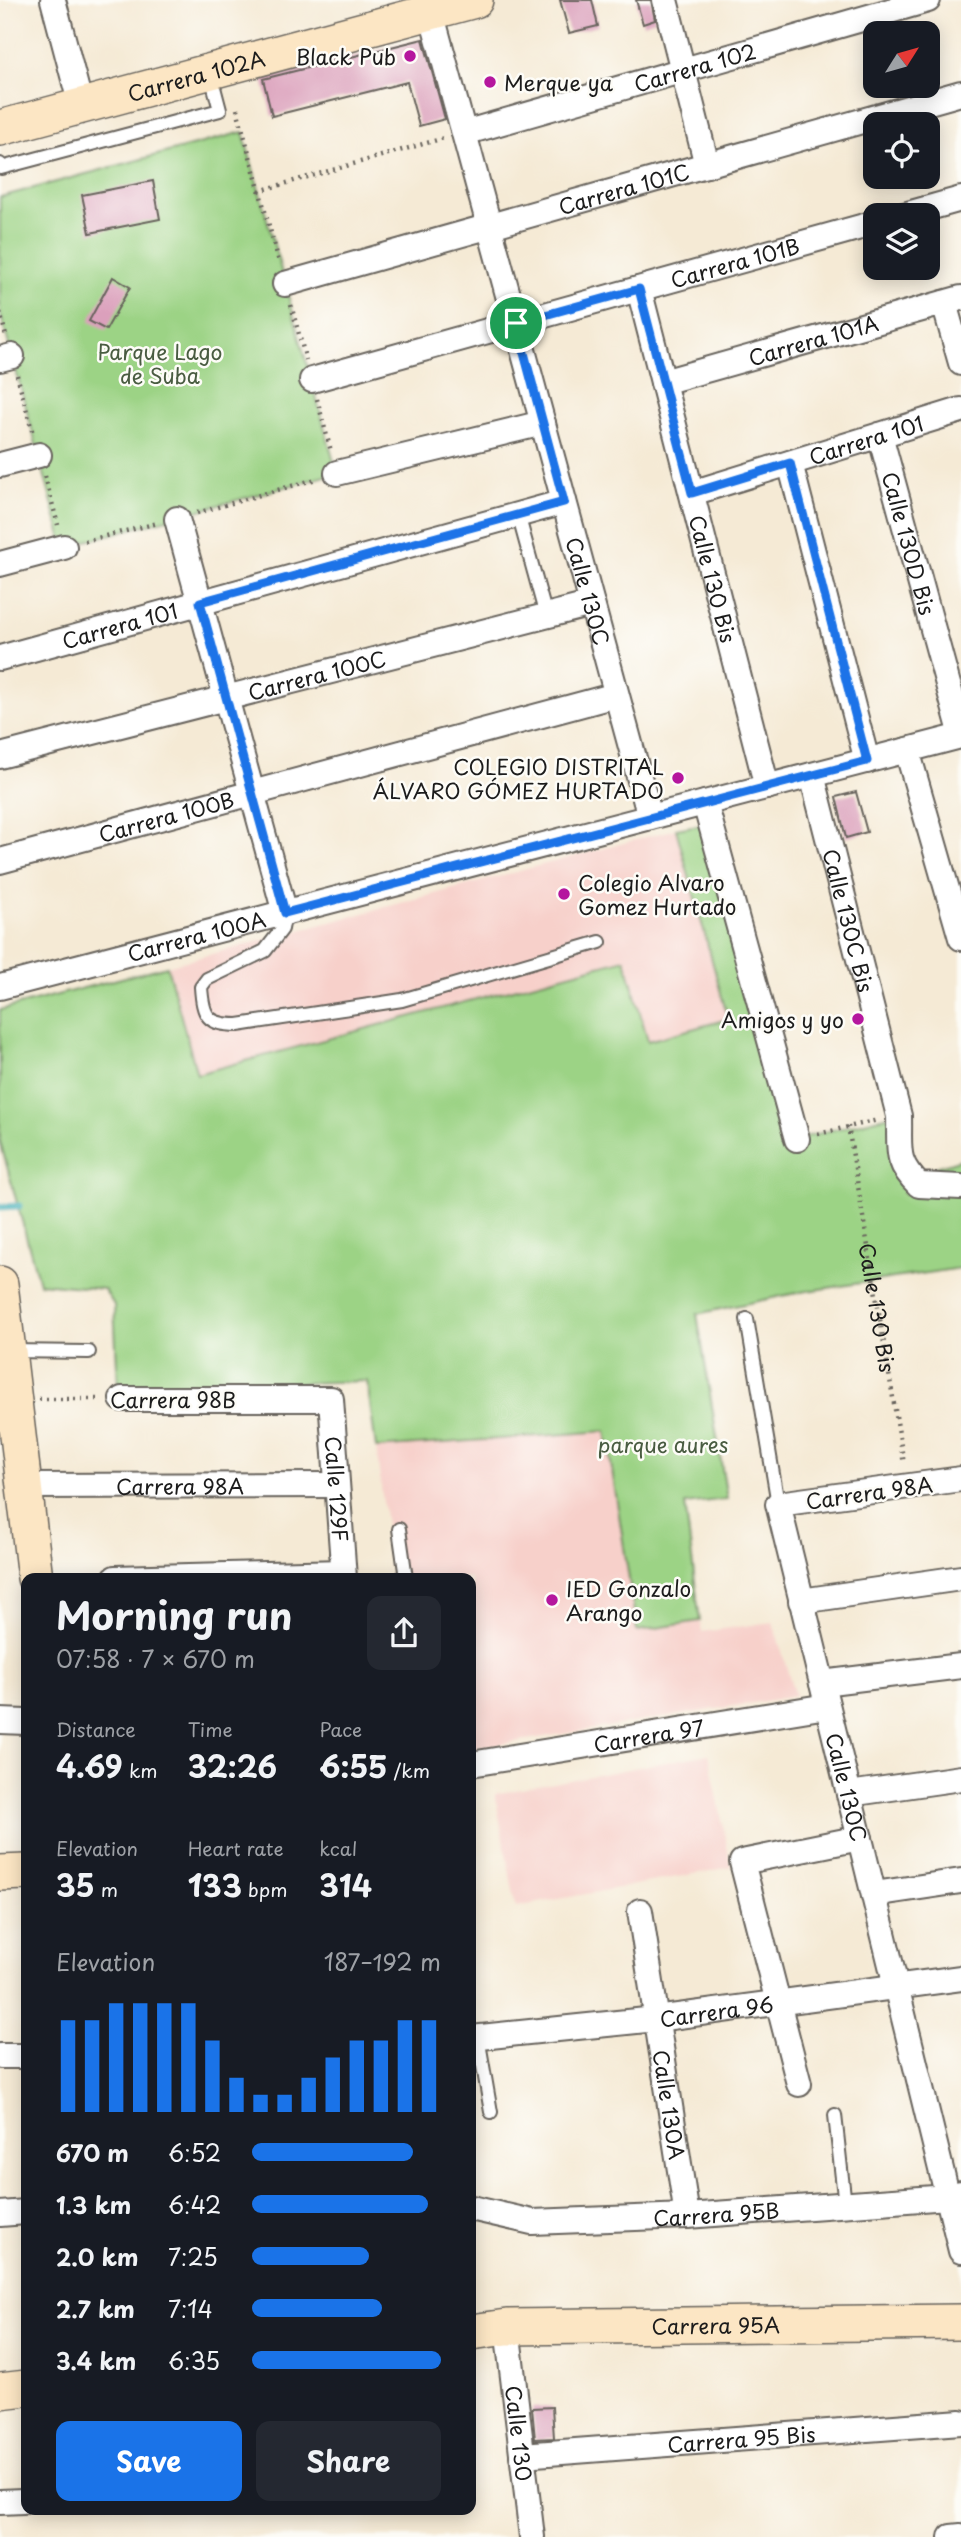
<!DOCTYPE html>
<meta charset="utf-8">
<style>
:root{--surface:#171b24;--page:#242831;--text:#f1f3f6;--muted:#9ea1a6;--accent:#1a73e8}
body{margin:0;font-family:"Playpen Sans",sans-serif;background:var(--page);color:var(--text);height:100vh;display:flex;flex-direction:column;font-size:26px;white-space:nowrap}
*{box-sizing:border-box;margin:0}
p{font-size:23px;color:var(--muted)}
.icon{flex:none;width:38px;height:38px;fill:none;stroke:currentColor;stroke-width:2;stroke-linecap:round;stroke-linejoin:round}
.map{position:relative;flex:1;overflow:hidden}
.drawer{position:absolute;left:21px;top:1573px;width:455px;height:942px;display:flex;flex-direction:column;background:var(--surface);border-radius:14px;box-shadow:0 4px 18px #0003}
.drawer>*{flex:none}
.needle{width:46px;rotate:53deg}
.controls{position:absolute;left:863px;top:21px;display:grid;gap:14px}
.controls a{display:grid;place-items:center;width:77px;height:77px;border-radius:14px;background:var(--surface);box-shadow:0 4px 18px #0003;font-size:35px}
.pin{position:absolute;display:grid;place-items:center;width:60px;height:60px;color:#fff;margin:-30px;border:4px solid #fff;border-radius:50%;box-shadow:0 2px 7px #0007}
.round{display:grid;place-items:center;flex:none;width:74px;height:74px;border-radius:14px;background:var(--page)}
.summary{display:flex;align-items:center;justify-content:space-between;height:119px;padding:0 35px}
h1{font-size:38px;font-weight:700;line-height:52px}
.figures{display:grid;grid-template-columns:repeat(3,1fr);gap:10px;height:119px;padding:7px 35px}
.figures div{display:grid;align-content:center}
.figures b{font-size:30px;font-weight:700}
.figures small{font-size:19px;font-weight:400}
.figures p{font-size:19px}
.chart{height:196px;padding:14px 35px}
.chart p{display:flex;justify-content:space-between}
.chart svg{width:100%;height:126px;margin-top:7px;stroke:var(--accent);stroke-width:6}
.primary-button{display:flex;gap:14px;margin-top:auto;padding:14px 35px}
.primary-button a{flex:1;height:80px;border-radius:14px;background:var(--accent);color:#fff;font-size:28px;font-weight:700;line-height:80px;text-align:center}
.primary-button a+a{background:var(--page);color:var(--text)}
ul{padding:0 35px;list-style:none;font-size:23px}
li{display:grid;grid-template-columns:112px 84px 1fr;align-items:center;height:52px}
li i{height:18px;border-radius:9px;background:var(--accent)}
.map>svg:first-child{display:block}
.built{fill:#f7d0ca}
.green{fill:#9cd385;stroke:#5c7850;stroke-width:2}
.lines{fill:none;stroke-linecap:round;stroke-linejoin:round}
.stream{stroke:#3bacb5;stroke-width:7}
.building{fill:#dba0bc}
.lane-casing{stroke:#68645d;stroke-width:16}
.street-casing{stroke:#68645d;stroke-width:28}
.secondary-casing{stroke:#68645d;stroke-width:38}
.path{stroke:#68645d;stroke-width:4.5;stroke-dasharray:2 5;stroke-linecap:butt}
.lane{stroke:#fff;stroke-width:12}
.street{stroke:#fff;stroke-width:24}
.secondary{stroke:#fce6c4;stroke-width:35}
.route-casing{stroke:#fff;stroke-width:14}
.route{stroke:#1a73e8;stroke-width:9}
.poi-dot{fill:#b5179e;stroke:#fdfcf7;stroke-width:2.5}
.labels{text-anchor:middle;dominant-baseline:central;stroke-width:5;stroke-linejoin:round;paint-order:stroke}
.poi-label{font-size:21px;fill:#1c1c1c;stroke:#fdfcf7;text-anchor:end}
.street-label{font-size:21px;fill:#1c1c1c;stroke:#fdfcf7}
.park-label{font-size:21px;fill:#495c41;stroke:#fdfcf7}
</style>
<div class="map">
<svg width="961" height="2537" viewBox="0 0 961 2537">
<rect width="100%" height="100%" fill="#fdfcf7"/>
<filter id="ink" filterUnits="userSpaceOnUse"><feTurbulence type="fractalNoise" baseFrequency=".0143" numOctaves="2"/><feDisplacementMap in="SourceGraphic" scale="14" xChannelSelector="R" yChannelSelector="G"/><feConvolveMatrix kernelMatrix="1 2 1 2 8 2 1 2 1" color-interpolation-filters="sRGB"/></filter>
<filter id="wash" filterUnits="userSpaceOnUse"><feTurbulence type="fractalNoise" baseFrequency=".00686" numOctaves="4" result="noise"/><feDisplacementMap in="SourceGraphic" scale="28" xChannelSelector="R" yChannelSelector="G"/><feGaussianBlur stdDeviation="1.57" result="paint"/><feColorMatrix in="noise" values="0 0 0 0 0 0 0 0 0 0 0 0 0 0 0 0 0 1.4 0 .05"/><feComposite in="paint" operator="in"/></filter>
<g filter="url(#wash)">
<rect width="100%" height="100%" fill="#f5ead5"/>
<!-- built -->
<path class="built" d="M676,829l52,190 -80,22 -23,-82 -428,115 -30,-108z
M606,1431l31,199 63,-9 2,11 71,-10 22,74 -324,53v-171h-78l-17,-130z
M709,1754l22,113 -215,40 -21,-113z"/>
<!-- green -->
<path class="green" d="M243,132l94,341 -273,74 -64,-235v-115z
M710,823l87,316 111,-28 3,64 50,-16v109l-160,24 -104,22 30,185 -42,5 15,117 -63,10 -31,-200 -230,17 -9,-67 -133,4 -1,2h-115l-4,-82 -10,-16 -65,-6 -39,-142v-131l167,-44 30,108 428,-115 23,82 80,-22 -52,-190z"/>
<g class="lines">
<!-- stream -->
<path class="stream" d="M0,1207l19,-1"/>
</g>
<g id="blocks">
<!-- building -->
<path class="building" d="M560,0h32l6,26 -29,7z
M636,0h15l4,20 -12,4z
M423,39l22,80 -26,7 -12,-44 -135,34 -9,-37z
M153,181l7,38 -70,14 -8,-38z
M113,277l17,10 -24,43 -17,-9z
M856,792l11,40 -21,6 -10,-41z
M552,2407l2,31 -19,1 -3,-31z"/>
</g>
</g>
<g filter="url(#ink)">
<use href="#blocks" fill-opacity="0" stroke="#68645d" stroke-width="2"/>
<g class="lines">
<!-- lane casing -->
<g class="lane-casing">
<path id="lane" d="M0,164l1,4 219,-58 -10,-38
M518,514l28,102
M285,913l-3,16 -17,22 -58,28 -6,8c2,29 6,38 37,38l164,-25 198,-58
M747,1319l31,185
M9,1351l80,1
M399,1529l7,49
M478,2037l13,75
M835,2115l10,90"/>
</g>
<!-- street casing -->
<g class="street-casing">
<g id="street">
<path d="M53,0l28,106"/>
<path d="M665,0l42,165"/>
<path id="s2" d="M431,12l219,805"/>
<path id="s3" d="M464,133l464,-133"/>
<path d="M904,215l57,-16"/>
<path id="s4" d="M285,284l676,-191"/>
<path id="s5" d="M639,289l128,498"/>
<path d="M944,303l17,60"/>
<path d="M0,359l12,-3"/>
<path id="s6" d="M312,380l563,-157"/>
<path id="s7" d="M663,382l298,-84"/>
<path id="s8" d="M880,435l81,297"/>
<path d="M790,463l77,298"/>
<path d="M0,465l39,-10"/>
<path d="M337,473l206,-50"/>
<path id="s9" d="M692,493l269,-83"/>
<path d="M177,519l108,394"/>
<path d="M0,564l64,-17"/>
<path id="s10" d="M0,658l564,-156"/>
<path d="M907,750l54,188"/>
<path id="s11" d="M0,756l592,-152"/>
<path id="s12" d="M812,775l87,341c1,33 -5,45 20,69l42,2"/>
<path d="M705,803l92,336"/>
<path id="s13" d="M0,861l616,-166"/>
<path id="s14" d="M0,987l961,-251"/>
<path id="s15" d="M122,1399h209l13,179"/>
<path id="s16" d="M961,1479l-183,25 183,747"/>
<path id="s17" d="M24,1486l313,-1"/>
<path d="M115,1578l228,-6"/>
<path d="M801,1601l160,-23"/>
<path d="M822,1683l139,-17"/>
<path d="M0,1721l26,1"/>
<path id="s18" d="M471,1764l356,-58"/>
<path d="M849,1794l112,-16"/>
<path d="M874,1894l87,-13"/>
<path id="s19" d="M640,1911l47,305"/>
<path id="s20" d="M471,2038l185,-19 305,-41"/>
<path d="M0,2056h26"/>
<path d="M799,2084l-57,-222 118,-24"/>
<path id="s21" d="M471,2208l61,14 155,-6 261,-19 13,-4"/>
<path d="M0,2214l26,-2"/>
<path id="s22" d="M507,2327l25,210"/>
<path id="s23" d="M522,2455l439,-33"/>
<path d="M0,2502l23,-1"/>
<path d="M951,2537l10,-1"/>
</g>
</g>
<!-- secondary casing -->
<g class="secondary-casing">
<g id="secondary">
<path id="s24" d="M0,128l475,-128"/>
<path d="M0,1284l35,294"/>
<path d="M0,1873l26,-1"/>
<path id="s25" d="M471,2332l36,-5 454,-5"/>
<path d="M0,2391l26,-3"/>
</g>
</g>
<!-- path -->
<g class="path">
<path d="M237,109l42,153"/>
<path d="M259,191l185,-53"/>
<path d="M291,305l15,55"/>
<path d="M0,312l6,24"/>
<path d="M17,375l16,59"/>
<path d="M317,399l14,52"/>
<path d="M45,476l13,49"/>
<path d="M197,513l119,-34"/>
<path d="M85,541l73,-18"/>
<path id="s1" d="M848,1126l56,338"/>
<path d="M818,1134l60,-14"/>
<path d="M39,1399h61"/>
</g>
<!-- lane -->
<use href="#lane" class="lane"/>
<!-- street -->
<use href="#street" class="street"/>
<!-- secondary -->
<use href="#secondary" class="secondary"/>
</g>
</g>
<g class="lines" filter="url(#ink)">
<!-- route casing -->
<g class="route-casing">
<path id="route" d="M639,289l53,204 98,-30 77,298 -582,152 -85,-311 364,-100 -48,-179z"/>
</g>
<!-- route -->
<use href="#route" class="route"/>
</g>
<!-- markers -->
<g class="poi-dot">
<circle cx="410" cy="56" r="7"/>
<circle cx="490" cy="82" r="7"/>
<circle cx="678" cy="778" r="7"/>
<circle cx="564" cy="894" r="7"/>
<circle cx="858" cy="1019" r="7"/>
<circle cx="552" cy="1600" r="7"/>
</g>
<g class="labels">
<!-- poi labels -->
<g class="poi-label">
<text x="396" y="56">Black Pub</text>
<text x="504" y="82" text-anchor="start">Merque ya</text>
<text x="664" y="766">COLEGIO DISTRITAL<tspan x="664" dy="24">ÁLVARO GÓMEZ HURTADO</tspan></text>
<text x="578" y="882" text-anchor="start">Colegio Alvaro<tspan x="578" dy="24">Gomez Hurtado</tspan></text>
<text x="844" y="1019">Amigos y yo</text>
<text x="566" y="1588" text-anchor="start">IED Gonzalo<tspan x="566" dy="24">Arango</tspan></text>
</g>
<!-- street labels -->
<g class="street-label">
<text stroke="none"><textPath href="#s3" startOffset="240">Carrera 102</textPath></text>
<text stroke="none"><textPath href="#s24" startOffset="203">Carrera 102A</textPath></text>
<text stroke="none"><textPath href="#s4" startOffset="352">Carrera 101C</textPath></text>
<text stroke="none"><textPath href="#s6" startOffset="439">Carrera 101B</textPath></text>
<text stroke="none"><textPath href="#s7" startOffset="156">Carrera 101A</textPath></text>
<text stroke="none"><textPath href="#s9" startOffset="182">Carrera 101</textPath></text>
<text stroke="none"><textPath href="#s8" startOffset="112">Calle 130D Bis</textPath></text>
<text stroke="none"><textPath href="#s5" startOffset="299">Calle 130 Bis</textPath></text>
<text stroke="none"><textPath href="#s2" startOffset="600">Calle 130C</textPath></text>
<text stroke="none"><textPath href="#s10" startOffset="124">Carrera 101</textPath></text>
<text stroke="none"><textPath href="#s11" startOffset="327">Carrera 100C</textPath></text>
<text stroke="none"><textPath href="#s13" startOffset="172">Carrera 100B</textPath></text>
<text stroke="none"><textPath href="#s12" startOffset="150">Calle 130C Bis</textPath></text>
<text stroke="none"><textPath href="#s14" startOffset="203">Carrera 100A</textPath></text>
<text stroke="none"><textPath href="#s1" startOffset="184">Calle 130 Bis</textPath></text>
<text x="173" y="1399">Carrera 98B</text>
<text stroke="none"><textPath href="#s17" startOffset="156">Carrera 98A</textPath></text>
<text stroke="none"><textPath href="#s15" startOffset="299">Calle 129F</textPath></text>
<text transform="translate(869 1492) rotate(-8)">Carrera 98A</text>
<text stroke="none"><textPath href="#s18" startOffset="180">Carrera 97</textPath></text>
<text stroke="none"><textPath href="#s16" startOffset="476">Calle 130C</textPath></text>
<text stroke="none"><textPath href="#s20" startOffset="247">Carrera 96</textPath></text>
<text stroke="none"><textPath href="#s19" startOffset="196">Calle 130A</textPath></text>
<text stroke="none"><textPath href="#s21" startOffset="247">Carrera 95B</textPath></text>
<text stroke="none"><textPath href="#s25" startOffset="245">Carrera 95A</textPath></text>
<text stroke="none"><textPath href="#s22" startOffset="107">Calle 130</textPath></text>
<text stroke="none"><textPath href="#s23" startOffset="220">Carrera 95 Bis</textPath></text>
</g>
<!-- park labels -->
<g class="park-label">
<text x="160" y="351">Parque Lago<tspan x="160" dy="24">de Suba</tspan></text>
<text x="663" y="1444">parque aures</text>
</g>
</g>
</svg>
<div class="controls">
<a><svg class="needle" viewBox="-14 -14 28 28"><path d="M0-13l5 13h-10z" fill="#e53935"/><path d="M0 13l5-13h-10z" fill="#9ea1a6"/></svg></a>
<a><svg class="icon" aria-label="locate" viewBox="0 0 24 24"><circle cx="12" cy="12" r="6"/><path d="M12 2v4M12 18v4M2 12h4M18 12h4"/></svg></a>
<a><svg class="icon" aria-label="layers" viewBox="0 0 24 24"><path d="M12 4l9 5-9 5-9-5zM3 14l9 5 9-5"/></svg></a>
</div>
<div class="pin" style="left:516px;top:323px;background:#1e9e55"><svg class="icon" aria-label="arrive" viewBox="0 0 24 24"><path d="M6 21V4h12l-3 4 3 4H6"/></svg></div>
<section class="drawer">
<div class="summary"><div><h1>Morning run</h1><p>07:58 · 7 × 670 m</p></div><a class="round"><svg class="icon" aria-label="share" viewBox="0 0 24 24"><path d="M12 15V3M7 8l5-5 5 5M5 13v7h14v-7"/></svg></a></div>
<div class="figures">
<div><p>Distance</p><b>4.69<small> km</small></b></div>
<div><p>Time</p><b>32:26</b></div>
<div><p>Pace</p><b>6:55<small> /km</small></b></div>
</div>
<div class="figures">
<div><p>Elevation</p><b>35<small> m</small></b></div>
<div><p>Heart rate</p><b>133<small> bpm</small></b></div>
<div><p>kcal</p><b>314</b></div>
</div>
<div class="chart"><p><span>Elevation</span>187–192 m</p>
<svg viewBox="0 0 160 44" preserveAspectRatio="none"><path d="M5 44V12M15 44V12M25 44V6M35 44V6M45 44V6M55 44V6M65 44V19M75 44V32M85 44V38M95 44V38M105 44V32M115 44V25M125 44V19M135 44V19M145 44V12M155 44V12"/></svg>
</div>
<ul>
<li><b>670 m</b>6:52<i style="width:85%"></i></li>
<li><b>1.3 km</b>6:42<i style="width:93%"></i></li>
<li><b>2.0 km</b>7:25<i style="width:62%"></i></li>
<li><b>2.7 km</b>7:14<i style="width:69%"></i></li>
<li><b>3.4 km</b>6:35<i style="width:100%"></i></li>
</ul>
<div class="primary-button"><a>Save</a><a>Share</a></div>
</section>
</div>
